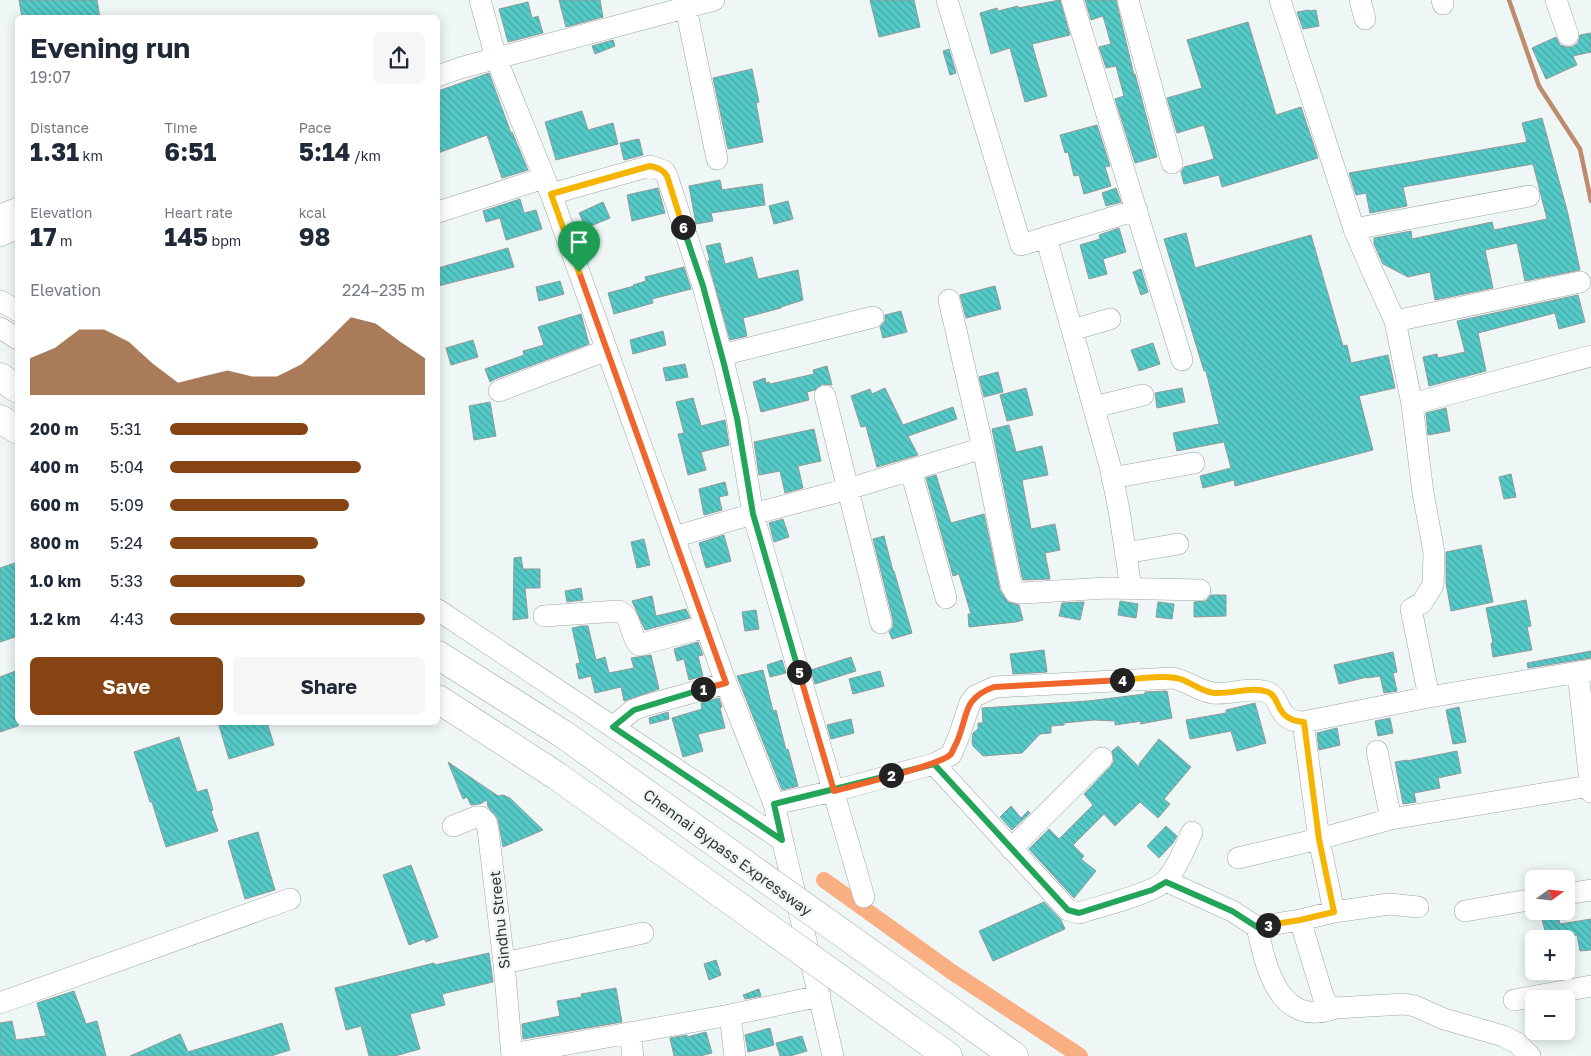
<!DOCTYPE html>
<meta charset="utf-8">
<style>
:root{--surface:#fff;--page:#f6f6f7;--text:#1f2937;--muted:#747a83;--accent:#864414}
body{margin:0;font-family:"Golos Text",sans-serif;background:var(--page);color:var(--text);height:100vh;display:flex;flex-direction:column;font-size:19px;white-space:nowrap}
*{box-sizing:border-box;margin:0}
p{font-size:16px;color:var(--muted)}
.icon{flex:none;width:28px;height:28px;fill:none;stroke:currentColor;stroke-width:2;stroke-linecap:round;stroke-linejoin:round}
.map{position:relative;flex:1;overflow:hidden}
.drawer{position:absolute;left:15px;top:15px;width:425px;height:710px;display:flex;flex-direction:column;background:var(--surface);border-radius:8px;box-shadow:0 2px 12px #0003}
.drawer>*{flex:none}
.needle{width:32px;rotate:75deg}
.fabs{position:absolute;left:1525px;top:870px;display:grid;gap:10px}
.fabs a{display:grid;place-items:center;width:50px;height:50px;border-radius:8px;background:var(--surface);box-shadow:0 2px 12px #0003;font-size:25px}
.pin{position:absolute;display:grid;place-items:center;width:42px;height:42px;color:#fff;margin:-51px -21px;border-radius:50% 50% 50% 0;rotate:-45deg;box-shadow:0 0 5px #0007}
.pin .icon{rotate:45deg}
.km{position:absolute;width:25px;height:25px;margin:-12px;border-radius:50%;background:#222;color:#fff;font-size:14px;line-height:25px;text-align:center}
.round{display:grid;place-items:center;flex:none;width:52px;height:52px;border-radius:8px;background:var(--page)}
.summary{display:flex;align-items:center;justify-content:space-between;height:85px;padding:0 15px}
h1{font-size:28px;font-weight:700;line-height:38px}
.metrics{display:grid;grid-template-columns:repeat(3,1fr);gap:8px;height:85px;padding:5px 15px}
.metrics div{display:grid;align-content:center}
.metrics b{font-size:25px;font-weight:700}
.metrics small{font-size:14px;font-weight:400}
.metrics p{font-size:14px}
.chart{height:140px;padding:10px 15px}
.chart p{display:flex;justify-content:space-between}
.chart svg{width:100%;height:90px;margin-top:5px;fill:var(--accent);opacity:.7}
.cta{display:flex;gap:10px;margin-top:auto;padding:10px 15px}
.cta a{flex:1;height:58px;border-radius:8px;background:var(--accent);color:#fff;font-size:20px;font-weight:700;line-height:58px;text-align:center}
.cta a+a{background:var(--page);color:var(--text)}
ul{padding:0 15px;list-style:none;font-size:16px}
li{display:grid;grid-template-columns:80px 60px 1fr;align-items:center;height:38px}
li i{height:12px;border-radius:6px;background:var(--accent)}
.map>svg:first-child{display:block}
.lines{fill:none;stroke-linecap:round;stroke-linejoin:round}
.stream{stroke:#be8b6c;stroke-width:4.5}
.canal{stroke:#faaf83;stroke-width:16}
.building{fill:url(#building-back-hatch);stroke:#929998}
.minor-casing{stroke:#9ea5a5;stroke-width:22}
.highway-casing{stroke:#9ea5a5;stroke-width:29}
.minor{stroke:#fff;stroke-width:21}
.highway{stroke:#fff;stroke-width:28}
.highway-bridge-casing{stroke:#9ea5a5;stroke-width:29;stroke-linecap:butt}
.highway-bridge{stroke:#fff;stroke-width:28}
.split-1-casing{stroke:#fff;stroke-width:10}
.split-2-casing{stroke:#fff;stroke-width:10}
.split-3-casing{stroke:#fff;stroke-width:10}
.split-4-casing{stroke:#fff;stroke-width:10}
.split-5-casing{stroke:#fff;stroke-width:10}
.split-6-casing{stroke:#fff;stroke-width:10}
.split-7-casing{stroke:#fff;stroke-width:10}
.split-1{stroke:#f0652b;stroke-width:6}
.split-2{stroke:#22a559;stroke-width:6}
.split-3{stroke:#22a559;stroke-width:6}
.split-4{stroke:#f5b400;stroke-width:6}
.split-5{stroke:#f0652b;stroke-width:6}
.split-6{stroke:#22a559;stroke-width:6}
.split-7{stroke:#f5b400;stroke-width:6}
.labels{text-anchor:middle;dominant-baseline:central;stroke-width:5;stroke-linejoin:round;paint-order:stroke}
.street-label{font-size:15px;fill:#333636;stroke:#eff7f6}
</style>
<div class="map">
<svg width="1591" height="1056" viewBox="0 0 1591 1056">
<defs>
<pattern id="building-back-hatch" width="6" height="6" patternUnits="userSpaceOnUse" patternTransform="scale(1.25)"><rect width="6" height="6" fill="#55cbc8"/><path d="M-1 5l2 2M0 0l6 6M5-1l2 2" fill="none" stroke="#47a6a3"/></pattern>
</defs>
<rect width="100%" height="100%" fill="#eff7f6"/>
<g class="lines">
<!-- stream -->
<path class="stream" d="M1509,0l30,86 41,63 11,52"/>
<!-- canal -->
<path class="canal" d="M824,880l128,92 128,84"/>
</g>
<!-- building -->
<path class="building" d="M19,0h78l3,18h-78z
M559,0h41l3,17 -37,10z
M870,0h44l6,27 -41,10z
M1060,0l10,35 -38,9 15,52 -22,6 -15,-54 -19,6 -11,-41 17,-5 1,3 20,-5v2z
M1085,0h31l18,75 1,-1 22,83 -22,6 -20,-64 9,-3 -8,-30 -10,2 -7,-21 12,-3 -8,-28 -12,4z
M528,2l4,16 6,-2 5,17 -35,9 -9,-33z
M1309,10v1l7,-1 3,16 -16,3 -6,-17z
M1248,22l28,93 25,-8 17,51 -96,29 -3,-12 -35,9 -3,-12 3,-5 30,-8 -10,-34 -27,8 -10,-35 35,-10 -15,-48z
M1591,33v19l-18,4 4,9 -31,14 -14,-31 24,-11 4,8 6,2h6l6,-4 2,-8z
M613,40l2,6 -20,8 -3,-8z
M949,49l7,24 -6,2 -7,-24z
M752,69l7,33 -3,1 7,39 -35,7 -15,-71z
M489,73l22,60 1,-1 16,38 -26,8 -15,-43 -49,18v-62z
M582,111l6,19 25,-7 5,21 -62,16 -11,-38z
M1542,118l26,96 12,56 -55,11 -8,-38 -32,7 8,38 -58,12 -5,-28 -22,5 -25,-13 -9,-20v-6l37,-7 1,8 80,-17 2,8 53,-11 -14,-55 -130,23 4,19 -37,7 -4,-20 -10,2 -7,-22 178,-31 -5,-19z
M1097,125l13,41 -5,1 6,19 -27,8 -5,-19 -5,1 -6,-24 -3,1 -5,-18z
M639,139l4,16 -19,5 -4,-17z
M720,180l2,10 40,-6 3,21 -54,8 2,8 -17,3 -7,-38z
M658,188l7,25 -33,8 -5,-26z
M1116,188l5,14 -15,4 -4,-13z
M520,199l4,14 12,-3 6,19 -36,11 -6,-22 -14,4 -3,-11z
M788,201l5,18 -19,5 -5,-18z
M603,202l7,16 -24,10 -7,-15z
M1119,228l7,24 -23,7 4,15 -18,5 -9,-34 20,-6 -1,-4z
M1186,233l9,35 116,-33 32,111 4,-1 4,18 37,-8 7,33 -36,8 14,54 -138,36 -1,-6 -31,8 -3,-12 31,-8 -7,-26 -47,9 -4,-18 46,-9 -13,-53h-2l-40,-132z
M720,243l5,21 27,-7 6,22 40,-9 5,30 -22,7v1l-38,10 4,18 -17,4 -22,-79h2l-4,-15z
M508,248l6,19 -76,19v-18z
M684,267l7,22 -39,10 1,4 -39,11 -6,-21 26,-7 -1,-1 13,-4 -1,-4z
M1141,269l7,23 -7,3 -8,-23z
M560,281l4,13 -25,7 -3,-14z
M995,286l6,23 -35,9 -6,-23z
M1578,295l7,27 -26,7 -4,-16 -77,20 8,38 -57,15 -6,-29 14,-3 1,4 27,-6 -8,-31z
M901,311l6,21 -24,6 -3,-11 5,-6v-6z
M581,314l8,30 -94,35 -5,3 -5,-13 39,-14 -1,-4 21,-6 -6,-18z
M663,331l3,14 -33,9 -3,-14z
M473,340l5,17 -27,8 -5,-17z
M1153,343l7,21 -21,7 -8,-21z
M685,364l3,13 -22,4 -3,-13z
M827,366l5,19 -10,-1 -7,6 -8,2 2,8 -48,12 -8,-30 12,-4 1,5 3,-1 1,2 44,-10 -1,-4z
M998,372l5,20 -19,5 -5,-20z
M885,388l18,37 50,-18 4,12 -49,17 10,19 -41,12 -11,-41 -5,1 -10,-31 19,-7 2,5z
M1026,388l7,27 -26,6 -7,-26z
M1182,388l3,14 -28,6 -2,-15z
M693,398l8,28 24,-6 4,25 -28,7 5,18 -18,5 -10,-41 6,-1 -8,-31z
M490,402l6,34 -22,4 -5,-34z
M1446,408l4,23 -22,4 -2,-22z
M1009,425l7,27 26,-6 6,29 -26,5 9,49 24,-5 5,26 -15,3 5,26 -27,1 -1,-3 -30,-148z
M814,429l7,32 -23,5 5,22 -18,5 -5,-22 -21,4 -5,-33z
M1511,474l5,23 -12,2 -5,-22z
M936,475l15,48 33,-9 16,76 8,12 11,3 4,15 -7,2 -47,5 -1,-13h3l-12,-40 -6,2 -27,-98z
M725,482l3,13 -9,2 3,13 -18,5 -5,-26z
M783,519l6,18 -15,5 -5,-19z
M724,535l7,26 -25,7 -7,-25z
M884,536l9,35h1l18,62 -20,6 -3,-7 4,-5v-7l-20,-81z
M644,539l6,26 -13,3 -6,-26z
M1481,545l12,57 -42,9 -5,-28v-31z
M521,557l2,12h17v19h-15l3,30 -15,2 1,-62z
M18,562v74l-18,6v-74z
M581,588l2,12 -16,2 -2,-11z
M1211,595h15v21l-32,1v-15l12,-1z
M652,596l4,20 30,-7 4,9 -45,12 -13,-29z
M1526,600l5,26 -4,1 5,23 -39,7 -2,-14h2l-7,-35z
M1120,601l18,3 -2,14 -18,-3z
M1084,602l-4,18 -21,-4 3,-13z
M1158,602l16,2 -2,15 -16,-2z
M756,610l3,19 -14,2 -3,-19z
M582,626h6l8,34 9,-3 4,16 25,-5 -3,-10 20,-3 8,34 -35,12 -3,-14 -26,6 -4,-17 -12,3 -3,-15 4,-1 -8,-35z
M698,642l5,13 -5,1 5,20 -14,4 -5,-21 -7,2 -3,-12z
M1044,650l3,22 -34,2 -3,-20z
M1591,651v7l-63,10 -1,-5z
M1393,652l4,20 -4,1 4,18 -13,2 -4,-17 -13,2v-1l-28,7 -5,-19z
M851,657l5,14 -41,13 -4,-14z
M782,660l4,13 -16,4 -3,-12z
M18,670v56l-18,6v-55z
M763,670l10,41 3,-1 10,40 2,-1 10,37 -16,4 -45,-114z
M880,671l4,15 -31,8 -4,-15z
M1167,691l5,27 -32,6 2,-3 -27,4v-4l-21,-1 -30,3v2l-13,1v7l-11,1 -18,19 -39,3 -10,-10 -1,-4 1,-9 5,-4v-6h5l-1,-15 106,-7 57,-7v-2z
M719,698l3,9 -2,1 5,20 -27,6 5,17 -20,6 -11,-39 30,-9 -1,-6z
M1255,703l11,40 -29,8 -6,-20 -41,8 -4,-19 40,-7v-3z
M1459,707l7,35 -13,2 -7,-34z
M668,712l1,7 -19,5 -1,-6z
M1390,718l3,15 -15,3 -3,-15z
M851,719l3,14 -23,6 -4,-14z
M218,722h49l7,23 -45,14z
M1337,728l3,17 -21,5 -2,-17z
M179,737l18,55 10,-3 6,21 -2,1 7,20 -52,16 -14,-45h-2l-16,-50z
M1159,739l32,28 -27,32 6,5 -12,14 -18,-16 -25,24 -11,-12 -31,31 11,11 -3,3 15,12 -22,27 -45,-49 20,-20 10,10 34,-34 -9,-11 27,-28 3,-5 -2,-10 6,-5 22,22 -1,-4z
M1457,751l4,22 -23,5 2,10 -26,5 2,9 -13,2 -8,-42 12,-2v1z
M448,762l50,34 5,-1 7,3 33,32 -40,17 -5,-28 -10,-12 -1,-7 -7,4 -9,1 -4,-8 -4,2z
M1011,806l10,12 7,-7 2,2 -18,17 -12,-13z
M1166,826l11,10 -4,7 -14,15 -12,-12z
M258,832l17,58 -30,9 -17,-58z
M411,865l27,72 -12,5 -2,-3 -15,6 -26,-70z
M1044,902l17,18 4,9 -72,32 -14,-30z
M1540,911h17l3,13 31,-5v31l-11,1 -3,-16 -15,4h-15z
M489,953l4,29 -51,12 3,11 -35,9 10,35 -25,7h-26l-8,-30 -15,4 -11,-42 99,-25 1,2z
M716,960l5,15 -12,5 -5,-16z
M616,988l6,34 -99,17 -1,-15 38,-8 -3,-15 25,-4 -1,-3z
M759,989l2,7 -16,3 -2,-4z
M74,991l12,33 11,-3 9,35h-106v-33l12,-2 4,19 30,-4 -9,-33z
M282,1023l8,27 -19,6h-141l50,-22 8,18z
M770,1028l4,17 -26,7 -3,-17z
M706,1032l6,21 -12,3h-26l-4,-18 17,-3v2z
M802,1036l5,15 -17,5h-10l-4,-13z"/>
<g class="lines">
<!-- minor casing -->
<g class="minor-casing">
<path id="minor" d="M480,0l16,58 55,136 175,489 48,121 59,252
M947,0l74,245 116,-35
M1072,0l110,360
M1128,0l44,163
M1280,0l74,229 15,35 26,57 17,83 11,89 11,59 -1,33 -11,18 -11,6 18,88
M1360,0l5,19
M1442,0l1,4
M1556,0l12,35
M686,8l31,151
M438,76l22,-8 254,-68
M551,194l99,-28 14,5 3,5 36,110 21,78 13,54 16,96 111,383
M438,212l106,-34
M0,215l18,-7
M1354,229l175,-33
M0,236l18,-8
M1046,237l64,229 9,44 12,78
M949,300l34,148 27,132 2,7 3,5 8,1 84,-5 93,2
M0,301l18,10
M1395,321l185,-39
M0,328l18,11
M1072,330l38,-11
M722,355l151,-38
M499,391l108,-41
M825,396l56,227
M1412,404l179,-48
M1094,407l49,-12
M911,471l35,127
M1112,478l82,-15
M674,537l79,-23 95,-25 135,-41
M1125,553l53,-9
M438,610l344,230
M544,616l75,-5c14,6 10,24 20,34l67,-18
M1578,672l13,120
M1303,722l16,117 72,-20 199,-33
M613,727l20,-17 11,-4 82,-23
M1377,751l14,68
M934,764l134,146 11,3c18,-6 76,-20 87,-33 12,-14 19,-32 26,-48
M774,804l60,-13 100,-27 17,-9 8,-19 11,-33 5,-7 20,-9 178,-9c15,3 25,13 40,15 18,2 37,-7 54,-1 15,5 8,29 36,30l126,-25 162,-27
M453,826l23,-9h5l5,5 2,8 16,133 8,93
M1011,849l91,-91
M1238,858l81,-19 15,73
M1166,881l66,30 25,16 43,-7 34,-8 55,-8 29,3
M1566,894l25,-4
M1465,911l69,-12
M1300,920l23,76 5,9 8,3 68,-4 11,2 29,13 59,17 14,7 13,13
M1257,927c9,41 22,102 79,81
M504,963l139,-30
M1514,1000l77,-14
M0,1003l290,-104
M730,1015l5,41
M630,1034l3,22
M512,1054l218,-39 90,-19"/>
</g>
<!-- highway casing -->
<g class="highway-casing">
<path id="highway" d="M0,377l18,12
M0,419l18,11
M438,655l125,79 168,120
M438,699l119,77 166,119
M922,990l92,66
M914,1032l34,24"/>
</g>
<!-- minor -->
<use href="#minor" class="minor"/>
<!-- highway -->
<use href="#highway" class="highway"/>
<!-- highway-bridge casing -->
<g class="highway-bridge-casing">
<path id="highway-bridge" d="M731,854l191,136
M723,895l191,137"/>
</g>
<!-- highway-bridge -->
<use href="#highway-bridge" class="highway-bridge"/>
</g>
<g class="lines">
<!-- split-1 casing -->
<g class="split-1-casing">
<path id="split-1" d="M579,272l147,411 -23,6"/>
</g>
<!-- split-2 casing -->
<g class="split-2-casing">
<path id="split-2" d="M703,689l-69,21 -21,17 169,113 -8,-36 117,-29"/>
</g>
<!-- split-3 casing -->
<g class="split-3-casing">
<path id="split-3" d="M891,775l43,-11 134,146 11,3 73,-23 14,-8 66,29 25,16 11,-2"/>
</g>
<!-- split-4 casing -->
<g class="split-4-casing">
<path id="split-4" d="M1122,680c17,-1 46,-6 61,0 12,5 19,12 32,13 18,1 37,-7 53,-1 13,5 6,28 36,30l15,117 15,73 -34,8 -32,5"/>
</g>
<!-- split-5 casing -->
<g class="split-5-casing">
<path id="split-5" d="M799,672l35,119c19,-5 108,-26 117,-37 2,-3 3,-7 5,-10 13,-28 5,-45 38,-57l128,-7"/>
</g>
<!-- split-6 casing -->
<g class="split-6-casing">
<path id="split-6" d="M683,227l20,59 21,78 13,54 16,96 46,158"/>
</g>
<!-- split-7 casing -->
<g class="split-7-casing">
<path id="split-7" d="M579,272l-28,-78 99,-28c8,2 13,3 17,10l16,51"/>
</g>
<!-- split-1 -->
<use href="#split-1" class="split-1"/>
<!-- split-2 -->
<use href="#split-2" class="split-2"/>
<!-- split-3 -->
<use href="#split-3" class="split-3"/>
<!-- split-4 -->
<use href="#split-4" class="split-4"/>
<!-- split-5 -->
<use href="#split-5" class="split-5"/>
<!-- split-6 -->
<use href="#split-6" class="split-6"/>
<!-- split-7 -->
<use href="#split-7" class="split-7"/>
</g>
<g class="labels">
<!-- street labels -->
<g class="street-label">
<text transform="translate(728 852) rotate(36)">Chennai Bypass Expressway</text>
<text transform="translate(499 920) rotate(-96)">Sindhu Street</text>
</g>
</g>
</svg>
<div class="fabs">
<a><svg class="needle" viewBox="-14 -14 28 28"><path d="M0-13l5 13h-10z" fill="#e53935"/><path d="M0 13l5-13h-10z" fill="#747a83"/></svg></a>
<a>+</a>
<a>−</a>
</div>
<div class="pin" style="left:579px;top:272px;background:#1e9e55"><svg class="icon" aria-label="arrive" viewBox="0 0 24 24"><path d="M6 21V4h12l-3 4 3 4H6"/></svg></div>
<b class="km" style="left:703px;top:689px">1</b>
<b class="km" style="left:891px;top:775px">2</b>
<b class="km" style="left:1268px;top:925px">3</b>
<b class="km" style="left:1122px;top:680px">4</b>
<b class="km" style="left:799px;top:672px">5</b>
<b class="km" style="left:683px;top:227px">6</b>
<section class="drawer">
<div class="summary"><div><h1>Evening run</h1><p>19:07</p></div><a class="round"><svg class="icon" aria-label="share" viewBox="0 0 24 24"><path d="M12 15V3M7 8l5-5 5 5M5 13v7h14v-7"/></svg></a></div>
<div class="metrics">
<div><p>Distance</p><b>1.31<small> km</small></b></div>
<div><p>Time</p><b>6:51</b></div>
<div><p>Pace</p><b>5:14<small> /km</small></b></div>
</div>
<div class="metrics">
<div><p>Elevation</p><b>17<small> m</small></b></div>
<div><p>Heart rate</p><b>145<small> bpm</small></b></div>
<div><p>kcal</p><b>98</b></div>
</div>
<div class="chart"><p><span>Elevation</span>224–235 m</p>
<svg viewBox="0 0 160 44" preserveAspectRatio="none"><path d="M0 44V26L10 21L20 12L30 12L40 18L50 29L60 38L70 35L80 32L90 35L100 35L110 29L120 18L130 6L140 9L150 18L160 26V44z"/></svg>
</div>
<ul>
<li><b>200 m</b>5:31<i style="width:54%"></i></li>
<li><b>400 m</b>5:04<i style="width:75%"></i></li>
<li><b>600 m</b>5:09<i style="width:70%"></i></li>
<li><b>800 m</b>5:24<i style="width:58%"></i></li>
<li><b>1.0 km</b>5:33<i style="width:53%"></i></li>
<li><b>1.2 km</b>4:43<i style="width:100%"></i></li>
</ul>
<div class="cta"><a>Save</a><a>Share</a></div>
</section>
</div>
